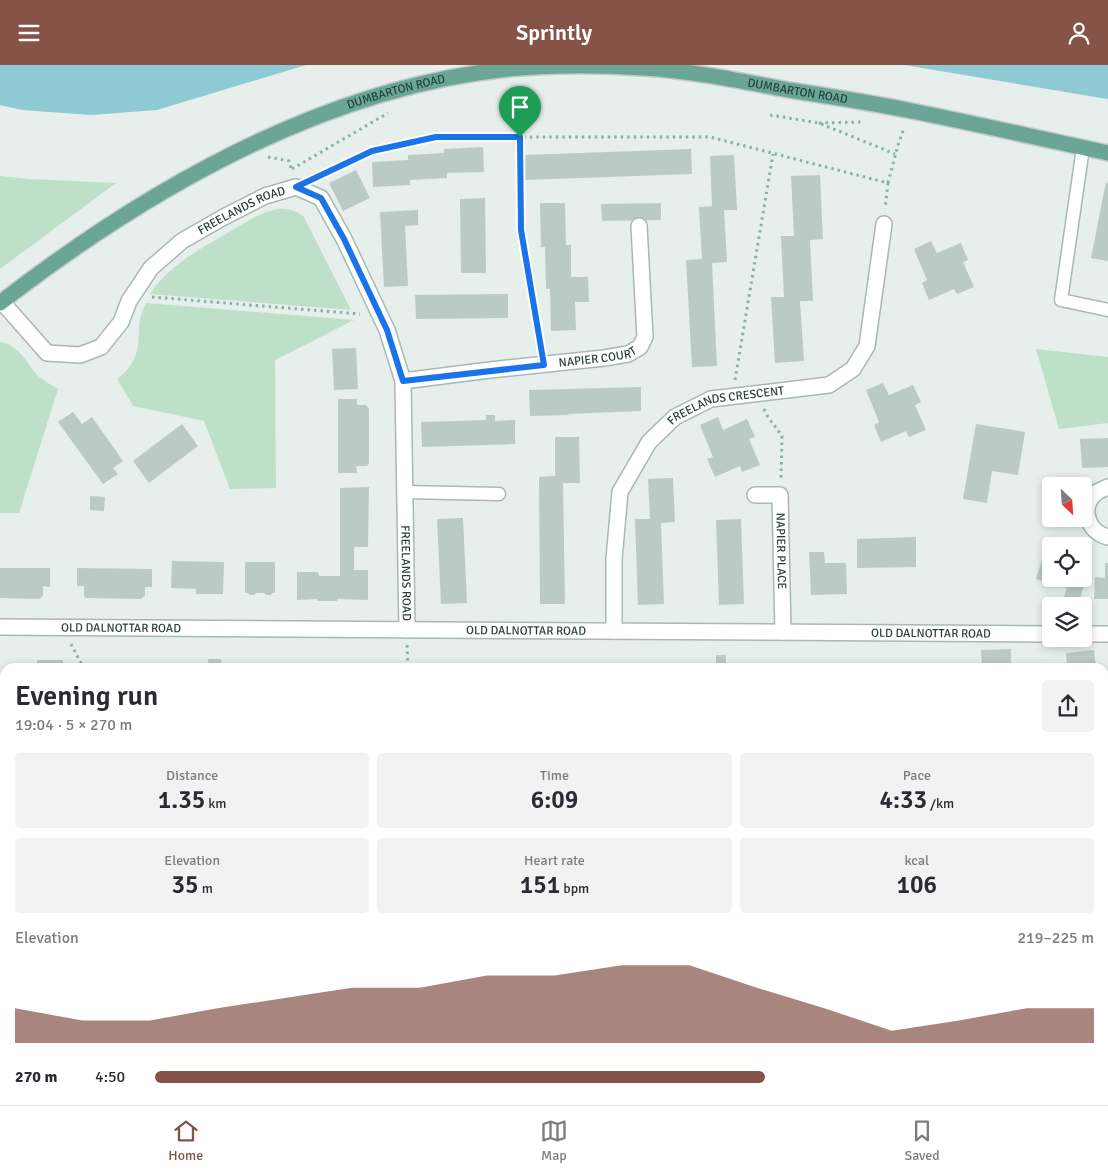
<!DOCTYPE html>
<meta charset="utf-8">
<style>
:root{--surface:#fff;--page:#f2f2f3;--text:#2b2b33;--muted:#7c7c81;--line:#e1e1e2;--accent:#855347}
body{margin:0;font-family:Signika,sans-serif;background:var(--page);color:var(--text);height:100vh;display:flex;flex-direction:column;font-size:19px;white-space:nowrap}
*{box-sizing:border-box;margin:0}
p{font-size:16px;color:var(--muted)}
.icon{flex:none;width:28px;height:28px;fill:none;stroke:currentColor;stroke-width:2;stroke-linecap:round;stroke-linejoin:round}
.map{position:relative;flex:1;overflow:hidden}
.sheet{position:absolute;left:0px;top:598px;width:1109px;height:442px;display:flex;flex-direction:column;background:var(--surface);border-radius:15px 15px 0 0;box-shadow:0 2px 8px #0003}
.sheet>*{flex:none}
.needle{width:32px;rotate:155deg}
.fabs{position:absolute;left:1042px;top:412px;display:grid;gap:10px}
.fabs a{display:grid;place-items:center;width:50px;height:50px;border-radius:5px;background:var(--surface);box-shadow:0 2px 8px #0003;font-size:25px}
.pin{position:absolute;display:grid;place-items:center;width:42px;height:42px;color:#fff;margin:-51px -21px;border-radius:50% 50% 50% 0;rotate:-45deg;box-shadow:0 0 5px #0007}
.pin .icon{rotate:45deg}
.round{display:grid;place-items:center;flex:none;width:52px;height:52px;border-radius:5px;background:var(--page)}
.overview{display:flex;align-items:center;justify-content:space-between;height:85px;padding:0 15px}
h1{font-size:28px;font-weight:600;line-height:38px}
.figures{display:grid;grid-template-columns:repeat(3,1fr);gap:8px;height:85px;padding:5px 15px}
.figures div{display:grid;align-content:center;border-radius:5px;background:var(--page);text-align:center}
.figures b{font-size:25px;font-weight:600}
.figures small{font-size:14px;font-weight:400}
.figures p{font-size:14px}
.chart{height:140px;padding:10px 15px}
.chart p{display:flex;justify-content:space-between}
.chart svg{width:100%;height:90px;margin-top:5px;fill:var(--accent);opacity:.7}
ul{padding:0 15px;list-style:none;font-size:16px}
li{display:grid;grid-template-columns:80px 60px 1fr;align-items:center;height:38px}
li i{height:12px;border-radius:6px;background:var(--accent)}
header{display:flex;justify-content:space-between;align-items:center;height:65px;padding:0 15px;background:var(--accent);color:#fff;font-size:22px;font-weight:600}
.tabs{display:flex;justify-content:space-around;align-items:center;height:70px;border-top:1px solid var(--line);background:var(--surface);font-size:14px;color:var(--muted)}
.tabs a{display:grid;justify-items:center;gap:2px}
.tabs .active{color:var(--accent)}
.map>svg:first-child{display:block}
.green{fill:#bfe0c8}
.water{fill:#8ec9d4}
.building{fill:#bbcac4}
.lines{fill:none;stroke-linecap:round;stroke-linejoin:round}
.lane-casing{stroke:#a8b8b2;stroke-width:15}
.street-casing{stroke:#a8b8b2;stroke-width:18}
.primary-casing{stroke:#c2cac8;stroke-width:18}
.path{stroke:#86b3a5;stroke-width:3;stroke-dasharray:2.5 4;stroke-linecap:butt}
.lane{stroke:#fff;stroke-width:12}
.street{stroke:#fff;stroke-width:15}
.primary{stroke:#6aa596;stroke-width:15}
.route-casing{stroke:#fff;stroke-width:10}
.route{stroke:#1a73e8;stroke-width:6}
.labels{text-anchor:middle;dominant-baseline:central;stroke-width:4;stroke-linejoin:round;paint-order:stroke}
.street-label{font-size:12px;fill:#24423a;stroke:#f7fbf9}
</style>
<header><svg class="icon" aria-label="menu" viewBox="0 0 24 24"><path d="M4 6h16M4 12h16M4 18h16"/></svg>Sprintly<svg class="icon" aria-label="person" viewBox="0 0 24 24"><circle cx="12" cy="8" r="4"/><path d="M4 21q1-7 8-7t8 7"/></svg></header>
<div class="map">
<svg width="1108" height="1040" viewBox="0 0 1108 1040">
<rect width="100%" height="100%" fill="#e6efeb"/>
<!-- green -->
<path class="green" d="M0,111l29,3 87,4 -116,86z
M278,144c11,-1 18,2 26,8l47,93 -201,-16c18,-28 48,-44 76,-60 16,-10 33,-21 52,-25z
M146,238l208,17 -79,40 1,128 -46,1 -26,-68 -71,-15 -16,-27c11,-8 19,-19 21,-33 2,-17 -1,-25 8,-43z
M0,277c18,2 27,21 38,34 6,5 14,9 20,13l-39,124h-19z
M1036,284l72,8v66l-49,6z"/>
<!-- water -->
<path class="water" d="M0,0h306l-149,45 -66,5 -69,-5 -22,-5z
M904,0h204v34l-7,-1z"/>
<!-- building -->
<path class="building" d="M483,82l1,25 -37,1v5l-37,2v5l-37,2 -1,-25 36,-2v-5l36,-2v-4z
M691,84l1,25 -167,6 -1,-25z
M734,90l3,55h-13l3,52 -15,1 5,103 -25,1 -6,-107 16,-1 -3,-52 13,-1 -2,-50z
M356,105l14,28 -27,13 -14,-28z
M820,110l3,64 -13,1 3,61h-13l4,60 -29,2 -4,-66h13l-3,-61h13l-3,-60z
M1106,117l2,1v78l-17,-3z
M485,133l1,75h-25l-1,-74z
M540,138h25l1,42h5v32h17l1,25h-14l1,28 -25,1 -1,-42h-4l-1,-42h-4z
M661,138v17l-59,1 -1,-17z
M418,145v15l-13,1 3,60 -24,1 -4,-75z
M931,176l6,12 24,-10 7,17 -5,2 11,25 -17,7 -3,-5 -25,11 -7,-17 5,-3 -13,-31z
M508,229v24l-92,1 -1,-24z
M356,283l2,41 -24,1 -2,-41z
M883,318l6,12 24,-10 8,17 -6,3 11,25 -17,7 -3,-6 -25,11 -7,-17 5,-3 -13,-32z
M641,322v24l-73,3 1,1 -39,1 -1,-26z
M338,334h19v6h9l3,4v54l-2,3h-11l1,7h-19z
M73,347l9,12 10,-7 31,44 -10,7 5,6 -15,10 -45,-62z
M486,350h9v6l20,-1v24l-93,3 -1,-25 65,-2z
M718,352l5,13 24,-11 8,18 -6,2 11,26 -18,7 -2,-6 -25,11 -8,-18 6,-2 -13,-32z
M182,359l16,22 -49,37 -16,-22z
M976,359l49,8 -7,43 -26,-4 -5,32 -24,-4z
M555,372h24l1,46h-17l2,121h-25l-1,-127 16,-1z
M1108,373v29l-26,1 -2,-29z
M673,413l2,44 -14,1 3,81 -26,1 -3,-86h15l-2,-40z
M369,422l-1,60h-14v23h14v30l-31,-1v2h-20v-2l-20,1v-28h21l1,4h21v-88z
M90,431l15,1 -1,14 -14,-1z
M463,453l4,85 -26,1 -4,-85z
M741,454l3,85 -25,1 -3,-85z
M916,472v30l-59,1v-29z
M809,487h15l1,11h21l1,31 -36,1z
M1044,488l7,2v24h33v-14l6,2 -11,34 -15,-4 3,-9 -31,-9z
M172,496l52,1 -1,32h-27v-5l-25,-1z
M245,497h30v31h-3l-1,2h-5l-2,-2h-8l-2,2h-4l-2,-2h-3z
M1105,498h3v36h-14l1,-22 10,1z
M0,503h50v19l-7,-1v10l-4,3 -39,-1z
M77,503l75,1v18h-7v9l-4,3 -56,-1 -1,-3v-9h-7z
M1011,584v18h-29l-1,-17z
M1094,585l2,17h-29l-1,-14z
M716,590h10v12h-21v-2l11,-1z
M208,594h13l1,8h-13z
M37,595h26v7h-26z
M421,598h9v4h-9z
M1107,680l1,11v32h-4v-42z
M5,703v33l-5,2v-30l1,-1v-2z
M1108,820v50l-4,-4v-41z
M0,886h5v28h-5z
M1108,955v52l-4,-6v-43z
M75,1035h49v5h-49z
M191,1035h33l3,5h-33z
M402,1035h36l-2,5h-21z
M452,1035h27l3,2 -1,3h-31z
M673,1035h29l1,5h-29z
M816,1035h18l-8,5h-6z"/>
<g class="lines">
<!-- lane casing -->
<g class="lane-casing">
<path id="lane" d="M1083,83l-22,152 47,10
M405,427l94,2"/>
</g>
<!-- street casing -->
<g class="street-casing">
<g id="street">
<path id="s1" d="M2,237l45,51 33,2 21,-8 20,-25 8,-21 22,-33 31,-27 40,-23 43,-22 31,-9 25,11 23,41 43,91 16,51 4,249"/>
<path id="s2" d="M403,316l87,-11 114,-12 24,-4 12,-7 5,-10 -6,-111"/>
<path d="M1108,422c-4,2 -8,3 -11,5 -18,14 -10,40 11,45"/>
<path id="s3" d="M755,430h25l3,137"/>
<path id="s4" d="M0,562l1051,7"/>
<path id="s5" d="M614,566v-72l6,-67 29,-50 26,-25 36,-18 118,-14 24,-16 14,-23 17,-122"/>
<path d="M1084,569h24"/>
<path d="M1104,661l4,-1"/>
<path d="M0,671l5,-1"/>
<path d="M0,806l5,14"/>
<path d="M0,856l5,-1"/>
<path d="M1104,906l4,5"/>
<path d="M0,984l5,1"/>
<path d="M299,1035l13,5"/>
<path d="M629,1035l23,5"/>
<path d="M769,1035l2,5"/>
<path d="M20,1040v-5"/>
<path d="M531,1040l2,-5"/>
<path d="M609,1040l1,-5"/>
</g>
</g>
<!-- primary casing -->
<g class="primary-casing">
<g id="primary">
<path id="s6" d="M0,238c146,-113 321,-215 508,-234 45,-4 91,-4 136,-1 51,3 101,14 151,23 39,6 78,12 117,20 65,13 131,28 196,42"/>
</g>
</g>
<!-- path -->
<path class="path" d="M770,50l49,8 76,31
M819,58l44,-1
M519,72l2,93 20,118
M268,92l21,4 3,10
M292,104l96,-56
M316,112l56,-26 64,-14h274l178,46 -3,26
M888,118l10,-38 6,-17
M152,232l208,17
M735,315l38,-226
M764,344l4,8 14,19 -1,44
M71,579l12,23
M407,580l1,22
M0,1007h5
M744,1035l3,5
M791,1035l2,5"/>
<!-- lane -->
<use href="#lane" class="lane"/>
<!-- street -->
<use href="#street" class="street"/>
<!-- primary -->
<use href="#primary" class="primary"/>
</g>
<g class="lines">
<!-- route casing -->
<g class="route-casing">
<path id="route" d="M436,72h84l1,93 23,135 -141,16 -16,-51 -43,-91 -23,-41 -25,-11 76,-36z"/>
</g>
<!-- route -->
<use href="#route" class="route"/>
</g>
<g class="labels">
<!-- street labels -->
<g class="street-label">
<text stroke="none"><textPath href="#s6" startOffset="858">DUMBARTON ROAD</textPath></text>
<text stroke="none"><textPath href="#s6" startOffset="452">DUMBARTON ROAD</textPath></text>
<text stroke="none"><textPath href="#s1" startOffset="326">FREELANDS ROAD</textPath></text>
<text stroke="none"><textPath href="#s2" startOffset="196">NAPIER COURT</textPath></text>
<text stroke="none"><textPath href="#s5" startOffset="286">FREELANDS CRESCENT</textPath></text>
<text stroke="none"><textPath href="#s3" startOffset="81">NAPIER PLACE</textPath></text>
<text stroke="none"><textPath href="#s1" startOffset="806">FREELANDS ROAD</textPath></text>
<text stroke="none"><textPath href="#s4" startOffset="121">OLD DALNOTTAR ROAD</textPath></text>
<text stroke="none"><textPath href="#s4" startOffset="526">OLD DALNOTTAR ROAD</textPath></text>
<text stroke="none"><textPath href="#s4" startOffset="931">OLD DALNOTTAR ROAD</textPath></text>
</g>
</g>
</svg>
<div class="fabs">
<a><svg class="needle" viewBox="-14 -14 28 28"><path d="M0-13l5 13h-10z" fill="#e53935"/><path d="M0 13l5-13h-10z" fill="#7c7c81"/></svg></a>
<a><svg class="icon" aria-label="locate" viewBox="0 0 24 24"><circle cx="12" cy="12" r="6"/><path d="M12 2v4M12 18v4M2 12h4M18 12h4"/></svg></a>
<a><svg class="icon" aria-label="layers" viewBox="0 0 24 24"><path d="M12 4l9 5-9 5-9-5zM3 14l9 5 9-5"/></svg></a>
</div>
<div class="pin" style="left:520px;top:72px;background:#1e9e55"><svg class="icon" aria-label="arrive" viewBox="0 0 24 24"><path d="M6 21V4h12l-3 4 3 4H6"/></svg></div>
<section class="sheet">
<div class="overview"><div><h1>Evening run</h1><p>19:04 · 5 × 270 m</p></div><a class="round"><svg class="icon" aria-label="share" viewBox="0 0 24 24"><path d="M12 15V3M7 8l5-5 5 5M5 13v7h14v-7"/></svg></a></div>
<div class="figures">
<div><p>Distance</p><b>1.35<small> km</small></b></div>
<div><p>Time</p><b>6:09</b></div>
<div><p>Pace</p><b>4:33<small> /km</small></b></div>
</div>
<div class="figures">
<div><p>Elevation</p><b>35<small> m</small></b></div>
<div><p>Heart rate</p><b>151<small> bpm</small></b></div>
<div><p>kcal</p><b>106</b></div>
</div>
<div class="chart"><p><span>Elevation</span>219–225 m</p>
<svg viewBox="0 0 160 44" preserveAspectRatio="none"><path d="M0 44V27L10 33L20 33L30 27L40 22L50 17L60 17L70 11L80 11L90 6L100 6L110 17L120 27L130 38L140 33L150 27L160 27V44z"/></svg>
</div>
<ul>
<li><b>270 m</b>4:50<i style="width:65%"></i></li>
</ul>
</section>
</div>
<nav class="tabs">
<a class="active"><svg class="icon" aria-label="home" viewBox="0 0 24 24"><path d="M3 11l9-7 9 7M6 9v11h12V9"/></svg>Home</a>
<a><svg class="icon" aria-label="map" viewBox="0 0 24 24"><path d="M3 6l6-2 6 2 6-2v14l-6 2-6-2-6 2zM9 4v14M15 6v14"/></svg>Map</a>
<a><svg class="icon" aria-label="saved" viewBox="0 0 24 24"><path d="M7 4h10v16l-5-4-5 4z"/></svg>Saved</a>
</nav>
